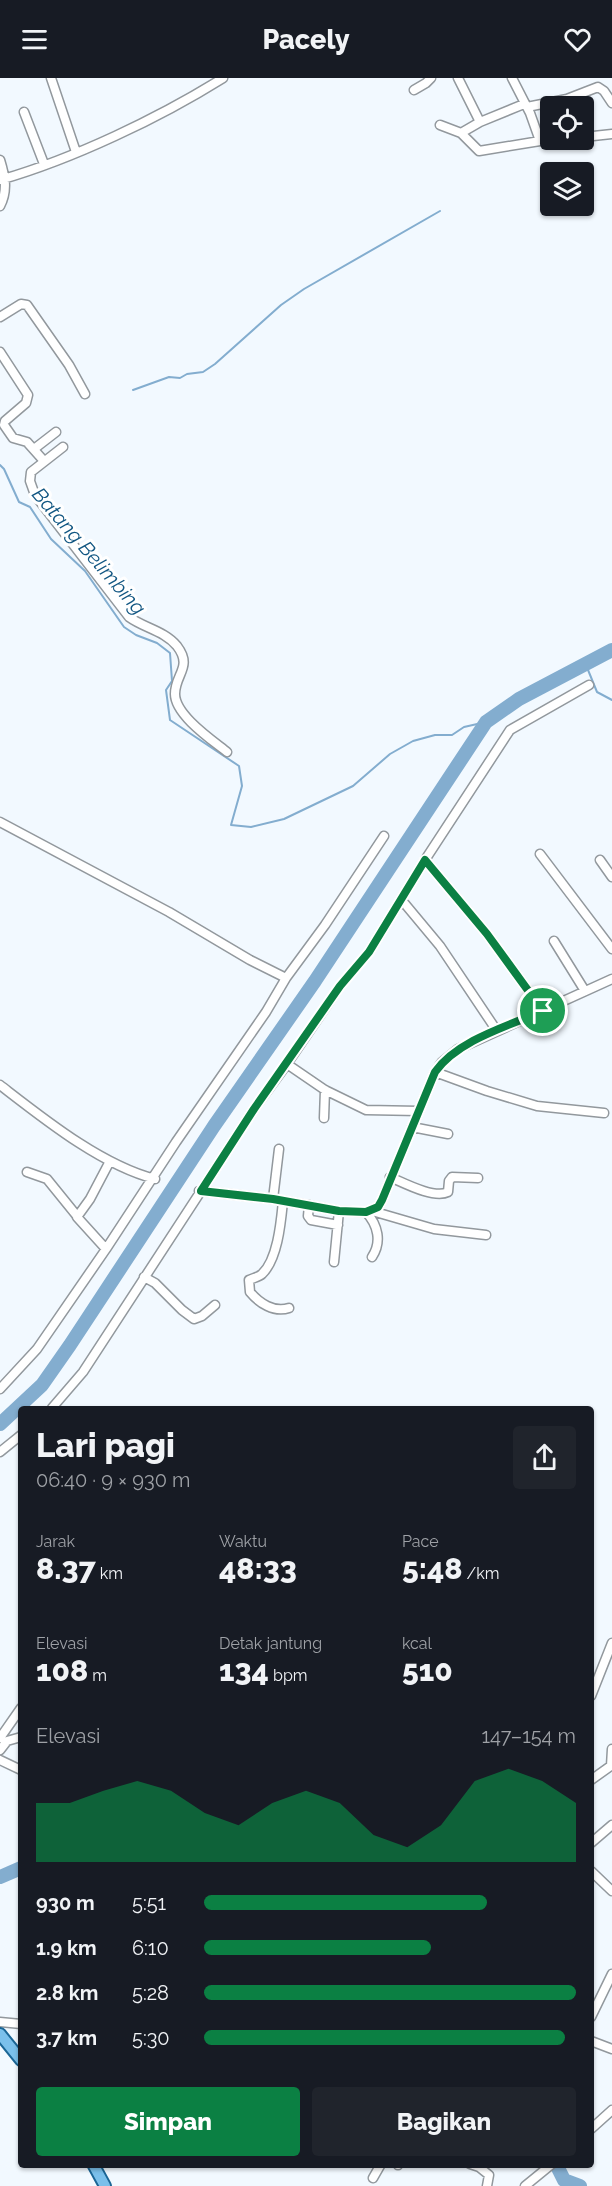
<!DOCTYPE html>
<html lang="id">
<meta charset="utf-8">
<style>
:root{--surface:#171b24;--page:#20242c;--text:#f1f3f6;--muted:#9ea1a6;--accent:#0b8043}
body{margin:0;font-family:Raleway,sans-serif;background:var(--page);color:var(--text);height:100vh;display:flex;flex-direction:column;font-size:22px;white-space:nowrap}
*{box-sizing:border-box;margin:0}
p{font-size:20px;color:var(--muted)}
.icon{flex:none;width:33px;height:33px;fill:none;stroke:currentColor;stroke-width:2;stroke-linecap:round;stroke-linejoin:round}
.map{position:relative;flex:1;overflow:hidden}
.drawer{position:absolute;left:18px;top:1328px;width:576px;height:762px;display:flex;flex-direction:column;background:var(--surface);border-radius:6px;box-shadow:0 2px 4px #0004}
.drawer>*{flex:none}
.tools{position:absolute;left:540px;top:18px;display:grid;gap:12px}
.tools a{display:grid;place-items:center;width:54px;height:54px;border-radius:6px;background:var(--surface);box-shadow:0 2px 4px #0004;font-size:30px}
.pin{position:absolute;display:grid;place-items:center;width:51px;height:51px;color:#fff;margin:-26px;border:3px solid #fff;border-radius:50%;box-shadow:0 2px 6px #0007}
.round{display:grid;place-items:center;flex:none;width:63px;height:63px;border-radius:6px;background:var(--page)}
.head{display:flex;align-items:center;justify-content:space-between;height:102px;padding:0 18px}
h1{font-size:33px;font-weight:800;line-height:45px}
.metrics{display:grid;grid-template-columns:repeat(3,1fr);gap:9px;height:102px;padding:6px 18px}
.metrics div{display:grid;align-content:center}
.metrics b{font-size:30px;font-weight:800}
.metrics small{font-size:16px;font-weight:400}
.metrics p{font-size:16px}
.chart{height:168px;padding:12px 18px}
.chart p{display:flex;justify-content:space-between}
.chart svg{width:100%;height:108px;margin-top:6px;fill:var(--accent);opacity:.7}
.action{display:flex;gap:12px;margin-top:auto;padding:12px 18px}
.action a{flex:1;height:69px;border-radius:6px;background:var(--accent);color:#fff;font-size:24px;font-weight:800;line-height:69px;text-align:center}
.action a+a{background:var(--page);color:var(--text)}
ul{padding:0 18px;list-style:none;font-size:20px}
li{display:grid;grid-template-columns:96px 72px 1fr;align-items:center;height:45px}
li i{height:15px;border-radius:8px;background:var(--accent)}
header{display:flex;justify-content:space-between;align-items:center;height:78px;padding:0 18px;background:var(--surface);font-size:27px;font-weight:800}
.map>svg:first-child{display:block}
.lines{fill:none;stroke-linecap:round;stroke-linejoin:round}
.stream{stroke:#83adcf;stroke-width:2}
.river{stroke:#83adcf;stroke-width:14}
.minor-casing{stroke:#92989d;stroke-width:11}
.major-casing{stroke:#1b6696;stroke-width:14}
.minor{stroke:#fff;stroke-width:8}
.major{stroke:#7bc0eb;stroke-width:10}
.route-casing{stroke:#fff;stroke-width:12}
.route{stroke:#0b8043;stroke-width:8}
.labels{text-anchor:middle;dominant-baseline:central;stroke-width:6;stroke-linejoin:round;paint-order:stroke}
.water-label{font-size:20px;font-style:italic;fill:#115682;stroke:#fff}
</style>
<header><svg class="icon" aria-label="menu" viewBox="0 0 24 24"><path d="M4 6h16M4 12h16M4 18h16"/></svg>Pacely<svg class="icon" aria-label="heart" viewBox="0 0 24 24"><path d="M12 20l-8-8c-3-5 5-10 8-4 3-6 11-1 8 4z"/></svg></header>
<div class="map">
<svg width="612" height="2108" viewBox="0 0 612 2108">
<rect width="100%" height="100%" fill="#f2f9ff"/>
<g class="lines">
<!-- stream -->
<path class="stream" d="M133,312l36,-13 11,1 7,-4 16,-2 12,-8 66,-59 23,-16 136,-78
M0,387l4,4 15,33 11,5 21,32 34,32 39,56 12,8 21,8 13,10 2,28 -6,9 4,30 69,46 3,20 -11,39 20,2 33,-8 69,-33 37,-32 23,-13 22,-6h17l12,-8 22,-5
M586,587l11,27 15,8"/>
<!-- river -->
<path class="river" d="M0,1346l42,-39 28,-40 144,-219 101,-145 171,-259 33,-23 93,-49
M0,1799l21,-9
M556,2086l8,16 16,6"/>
<!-- minor casing -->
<g class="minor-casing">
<path id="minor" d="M51,0l25,74
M458,0l22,44 44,-18
M512,0l18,35 10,28 26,-1
M414,12l12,-7 5,-5
M527,29l40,-8 31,-12 6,4 8,12
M24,34l20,52
M480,44l-19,11 18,18 61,-10
M440,47l21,8
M584,59l28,-3
M0,82c5,16 8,31 0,46
M0,102c73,-21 159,-62 223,-102
M0,239l21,-13 6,1 42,60 16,29
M0,274l28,43 -2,8 -21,18 -1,4 9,13 14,4 17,19
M63,369l-32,25 -1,9 5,14 94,122c15,11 36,14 48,29 16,21 -2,28 -2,48 0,21 37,46 52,58
M34,371l22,-17
M0,744l169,90 81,48 36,18
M540,776l72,95
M425,782l62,74 56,77
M600,782l12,17
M399,825l6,1 35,42 57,85
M554,863l31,50
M287,986l53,-78 29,-34 56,-92 85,-130 79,-45
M435,994l52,19 50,15 67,7
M0,1007c44,34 101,80 155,94
M324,1040l1,-28
M412,1049l36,7
M27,1094l20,7 30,37
M390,1099c14,6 44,22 58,15l1,-11 3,-4 26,1
M199,1113h2l53,-82 33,-45 38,26 41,20 53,1
M273,1121l6,-50
M283,1123c-2,20 -5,58 -21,73 -3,3 -9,4 -13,6l1,12c9,11 24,21 39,16
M309,1127l-1,11 3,4 27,5
M372,1133l62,18 52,6
M366,1134c12,13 16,30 6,45
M106,1171l-29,-32 13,-18 20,-38
M334,1184l5,-51
M144,1199l11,6 27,27 12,9 8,-3 13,-11
M0,1311l37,-40 69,-100 70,-107 90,-130 20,-34 39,-53 59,-89
M52,1330l31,-36 118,-181 72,8 66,12 27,1 12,-5 4,-7 53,-128 7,-10 16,-13 154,-70
M0,1374l21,-17
M591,1618l21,-53
M0,1660l21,-30
M0,1672l7,-9 14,-4
M0,1682l21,10
M611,1688l1,-17
M591,1702l21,-15
M591,1765l21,-18
M591,1793l21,20
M591,1939l21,-43
M0,1944l21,2
M591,1963l21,8
M591,2051l21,-19
M470,2086l9,3 10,8 -2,11
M398,2087v-1
M373,2100l8,-14
M525,2108l27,-22"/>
</g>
<!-- major casing -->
<g class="major-casing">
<path id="major" d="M0,1956l21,26
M93,2086l12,22"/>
</g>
<!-- minor -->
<use href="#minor" class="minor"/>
<!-- major -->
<use href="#major" class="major"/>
</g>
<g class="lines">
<!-- route casing -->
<g class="route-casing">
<path id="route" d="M425,782l62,74 56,77c-35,15 -85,29 -108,61l-53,128 -4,7 -12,5 -27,-1 -66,-12 -72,-8 53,-82 86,-123 29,-34z"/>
</g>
<!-- route -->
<use href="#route" class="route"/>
</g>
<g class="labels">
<!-- water labels -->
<g class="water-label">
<text transform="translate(89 473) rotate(49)">Batang Belimbing</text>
</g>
</g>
</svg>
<div class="tools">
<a><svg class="icon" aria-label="locate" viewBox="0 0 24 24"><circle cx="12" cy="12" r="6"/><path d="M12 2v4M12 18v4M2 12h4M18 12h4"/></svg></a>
<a><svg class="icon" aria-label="layers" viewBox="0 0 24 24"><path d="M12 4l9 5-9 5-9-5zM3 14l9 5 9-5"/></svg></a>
</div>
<div class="pin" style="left:543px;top:933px;background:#1e9e55"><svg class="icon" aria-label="arrive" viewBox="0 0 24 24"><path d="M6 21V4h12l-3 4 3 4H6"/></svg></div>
<section class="drawer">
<div class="head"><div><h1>Lari pagi</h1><p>06:40 · 9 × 930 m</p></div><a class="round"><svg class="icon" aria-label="share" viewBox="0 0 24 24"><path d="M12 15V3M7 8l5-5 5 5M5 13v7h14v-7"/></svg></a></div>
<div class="metrics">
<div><p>Jarak</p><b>8.37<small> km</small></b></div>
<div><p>Waktu</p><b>48:33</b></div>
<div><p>Pace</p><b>5:48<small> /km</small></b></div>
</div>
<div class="metrics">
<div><p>Elevasi</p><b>108<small> m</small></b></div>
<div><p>Detak jantung</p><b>134<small> bpm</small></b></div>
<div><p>kcal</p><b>510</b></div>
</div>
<div class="chart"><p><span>Elevasi</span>147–154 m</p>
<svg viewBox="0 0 160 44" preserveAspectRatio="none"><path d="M0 44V20L10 20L20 15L30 11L40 15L50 24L60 29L70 20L80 15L90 20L100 33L110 38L120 29L130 11L140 6L150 11L160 20V44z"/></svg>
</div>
<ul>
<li><b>930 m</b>5:51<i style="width:76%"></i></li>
<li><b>1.9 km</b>6:10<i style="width:61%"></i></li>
<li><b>2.8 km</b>5:28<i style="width:100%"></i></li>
<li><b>3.7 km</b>5:30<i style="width:97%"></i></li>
</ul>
<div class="action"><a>Simpan</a><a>Bagikan</a></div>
</section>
</div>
